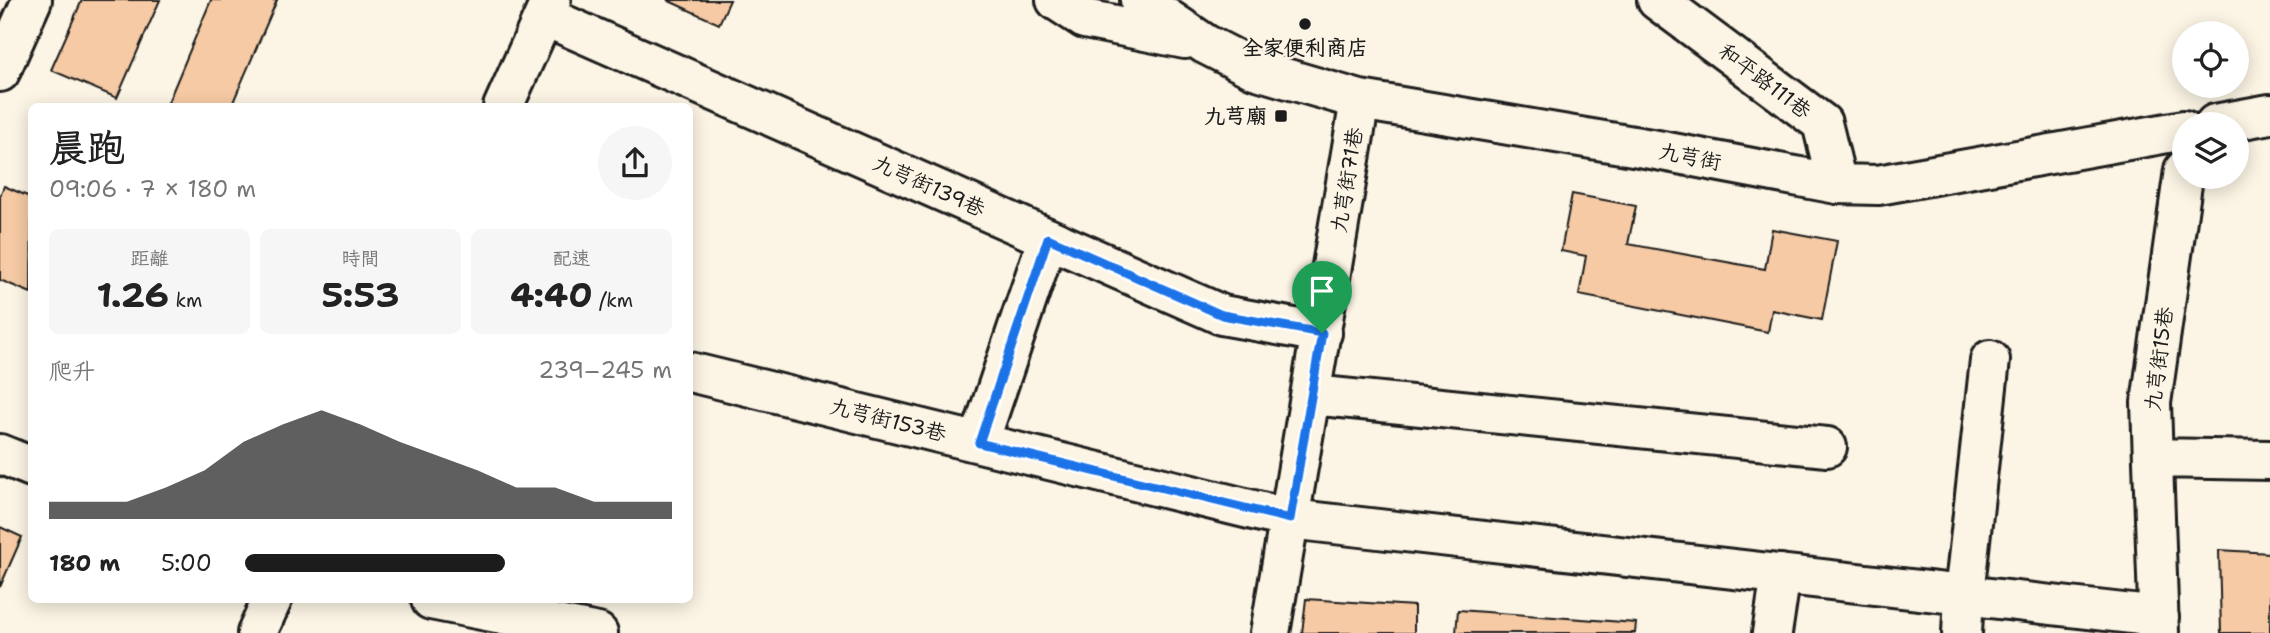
<!DOCTYPE html>
<html lang="zh-TW">
<meta charset="utf-8">
<style>
:root{--surface:#fff;--page:#f6f6f6;--text:#222;--muted:#767676;--accent:#1c1c1c}
body{margin:0;font-family:"Shantell Sans","LXGW WenKai TC",sans-serif;background:var(--page);color:var(--text);height:100vh;display:flex;flex-direction:column;font-size:26px;white-space:nowrap}
*{box-sizing:border-box;margin:0}
p{font-size:23px;color:var(--muted)}
.icon{flex:none;width:38px;height:38px;fill:none;stroke:currentColor;stroke-width:2;stroke-linecap:round;stroke-linejoin:round}
.map{position:relative;flex:1;overflow:hidden}
.side{position:absolute;left:28px;top:103px;width:665px;height:500px;display:flex;flex-direction:column;background:var(--surface);border-radius:10px;box-shadow:0 4px 18px #0003}
.side>*{flex:none}
.fabs{position:absolute;left:2172px;top:21px;display:grid;gap:14px}
.fabs a{display:grid;place-items:center;width:77px;height:77px;border-radius:50%;background:var(--surface);box-shadow:0 4px 18px #0003;font-size:35px}
.pin{position:absolute;display:grid;place-items:center;width:60px;height:60px;color:#fff;margin:-72px -30px;border-radius:50% 50% 50% 0;rotate:-45deg;box-shadow:0 0 7px #0007}
.pin .icon{rotate:45deg}
.round{display:grid;place-items:center;flex:none;width:74px;height:74px;border-radius:37px;background:var(--page)}
.head{display:flex;align-items:center;justify-content:space-between;height:119px;padding:0 21px}
h1{font-size:38px;font-weight:700;line-height:52px}
.figures{display:grid;grid-template-columns:repeat(3,1fr);gap:10px;height:119px;padding:7px 21px}
.figures div{display:grid;align-content:center;border-radius:10px;background:var(--page);text-align:center}
.figures b{font-size:35px;font-weight:700}
.figures small{font-size:19px;font-weight:400}
.figures p{font-size:19px}
.chart{height:196px;padding:14px 21px}
.chart p{display:flex;justify-content:space-between}
.chart svg{width:100%;height:126px;margin-top:7px;fill:var(--accent);opacity:.7}
ul{padding:0 21px;list-style:none;font-size:23px}
li{display:grid;grid-template-columns:112px 84px 1fr;align-items:center;height:52px}
li i{height:18px;border-radius:9px;background:var(--accent)}
.map>svg:first-child{display:block}
.building{fill:#f5caa4;stroke:#1c1c1c;stroke-width:2}
.lines{fill:none;stroke-linecap:round;stroke-linejoin:round}
.minor-casing{stroke:#1c1c1c;stroke-width:44}
.minor{stroke:#fcf5e5;stroke-width:38}
.route-casing{stroke:#fff;stroke-width:14}
.route{stroke:#1a73e8;stroke-width:9}
.poi-dot{fill:#1c1c1c;stroke:#fcf5e5;stroke-width:2.5}
.labels{text-anchor:middle;dominant-baseline:central;stroke-width:5;stroke-linejoin:round;paint-order:stroke}
.poi-label{font-size:21px;font-weight:bold;fill:#1c1c1c;stroke:#fcf5e5}
.street-label{font-size:21px;fill:#1c1c1c;stroke:#fcf5e5}
</style>
<div class="map">
<svg width="2270" height="633" viewBox="0 0 2270 633">
<rect width="100%" height="100%" fill="#fcf5e5"/>
<filter id="ink" filterUnits="userSpaceOnUse"><feTurbulence type="fractalNoise" baseFrequency=".0143" numOctaves="2"/><feDisplacementMap in="SourceGraphic" scale="14" xChannelSelector="R" yChannelSelector="G"/><feConvolveMatrix kernelMatrix="1 2 1 2 8 2 1 2 1" color-interpolation-filters="sRGB"/></filter>
<g filter="url(#ink)">
<!-- building -->
<path class="building" d="M82,0h78l-43,98 -66,-28z
M211,0h66l-46,107h-65z
M667,0h63l-11,24z
M4,186l28,12 -1,95 -31,-13v-84z
M1572,194l64,12 -8,38 137,25 7,-40 65,12 -15,79 -50,-10 -4,22 -189,-37 7,-39 -25,-5z
M0,527l22,10 -22,50z
M2219,550l51,3v80h-49z
M1306,599l108,7v27h-112z
M1458,610l178,13 -1,10h-179z"/>
<g class="lines">
<!-- minor casing -->
<g class="minor-casing">
<path id="minor" d="M1056,0l29,19 100,20
M1140,0l65,44 49,25 106,31 297,50 180,34 41,1 306,-55
M1657,0l165,123 15,61
M544,16l678,299 100,18
M0,72l32,-72
M503,107l48,-107
M2215,124l55,-10
M690,372l600,147 869,98
M1312,395l515,52
M979,442l69,-204
M0,454l32,13
M2153,458l117,2
M431,600l167,33
M257,633l15,-33
M1270,633l90,-533
M1772,633l9,-59
M1962,633l2,-38 26,-235
M2159,633l-8,-230 33,-233"/>
</g>
<!-- minor -->
<use href="#minor" class="minor"/>
</g>
</g>
<g class="lines" filter="url(#ink)">
<!-- route casing -->
<g class="route-casing">
<path id="route" d="M1048,238l174,77 100,18 -32,186 -311,-76z"/>
</g>
<!-- route -->
<use href="#route" class="route"/>
</g>
<!-- markers -->
<g class="poi-dot">
<circle cx="1305" cy="24" r="7"/>
<rect x="1274" y="109" width="14" height="14" rx="3.5"/>
</g>
<g class="labels">
<!-- poi labels -->
<g class="poi-label">
<text x="1305" y="48">全家便利商店</text>
<text x="1267" y="116" text-anchor="end">九芎廟</text>
</g>
<!-- street labels -->
<g class="street-label">
<text transform="translate(1765 81) rotate(37)">和平路111巷</text>
<text transform="translate(1690 157) rotate(11)">九芎街</text>
<text transform="translate(1347 180) rotate(-81)">九芎街71巷</text>
<text transform="translate(929 186) rotate(24)">九芎街139巷</text>
<text transform="translate(2159 359) rotate(-83)">九芎街15巷</text>
<text transform="translate(888 420) rotate(14)">九芎街153巷</text>
</g>
</g>
</svg>
<div class="fabs">
<a><svg class="icon" aria-label="locate" viewBox="0 0 24 24"><circle cx="12" cy="12" r="6"/><path d="M12 2v4M12 18v4M2 12h4M18 12h4"/></svg></a>
<a><svg class="icon" aria-label="layers" viewBox="0 0 24 24"><path d="M12 4l9 5-9 5-9-5zM3 14l9 5 9-5"/></svg></a>
</div>
<div class="pin" style="left:1322px;top:333px;background:#1e9e55"><svg class="icon" aria-label="arrive" viewBox="0 0 24 24"><path d="M6 21V4h12l-3 4 3 4H6"/></svg></div>
<section class="side">
<div class="head"><div><h1>晨跑</h1><p>09:06 · 7 × 180 m</p></div><a class="round"><svg class="icon" aria-label="share" viewBox="0 0 24 24"><path d="M12 15V3M7 8l5-5 5 5M5 13v7h14v-7"/></svg></a></div>
<div class="figures">
<div><p>距離</p><b>1.26<small> km</small></b></div>
<div><p>時間</p><b>5:53</b></div>
<div><p>配速</p><b>4:40<small> /km</small></b></div>
</div>
<div class="chart"><p><span>爬升</span>239–245 m</p>
<svg viewBox="0 0 160 44" preserveAspectRatio="none"><path d="M0 44V38L10 38L20 38L30 33L40 27L50 17L60 11L70 6L80 11L90 17L100 22L110 27L120 33L130 33L140 38L150 38L160 38V44z"/></svg>
</div>
<ul>
<li><b>180 m</b>5:00<i style="width:61%"></i></li>
</ul>
</section>
</div>
